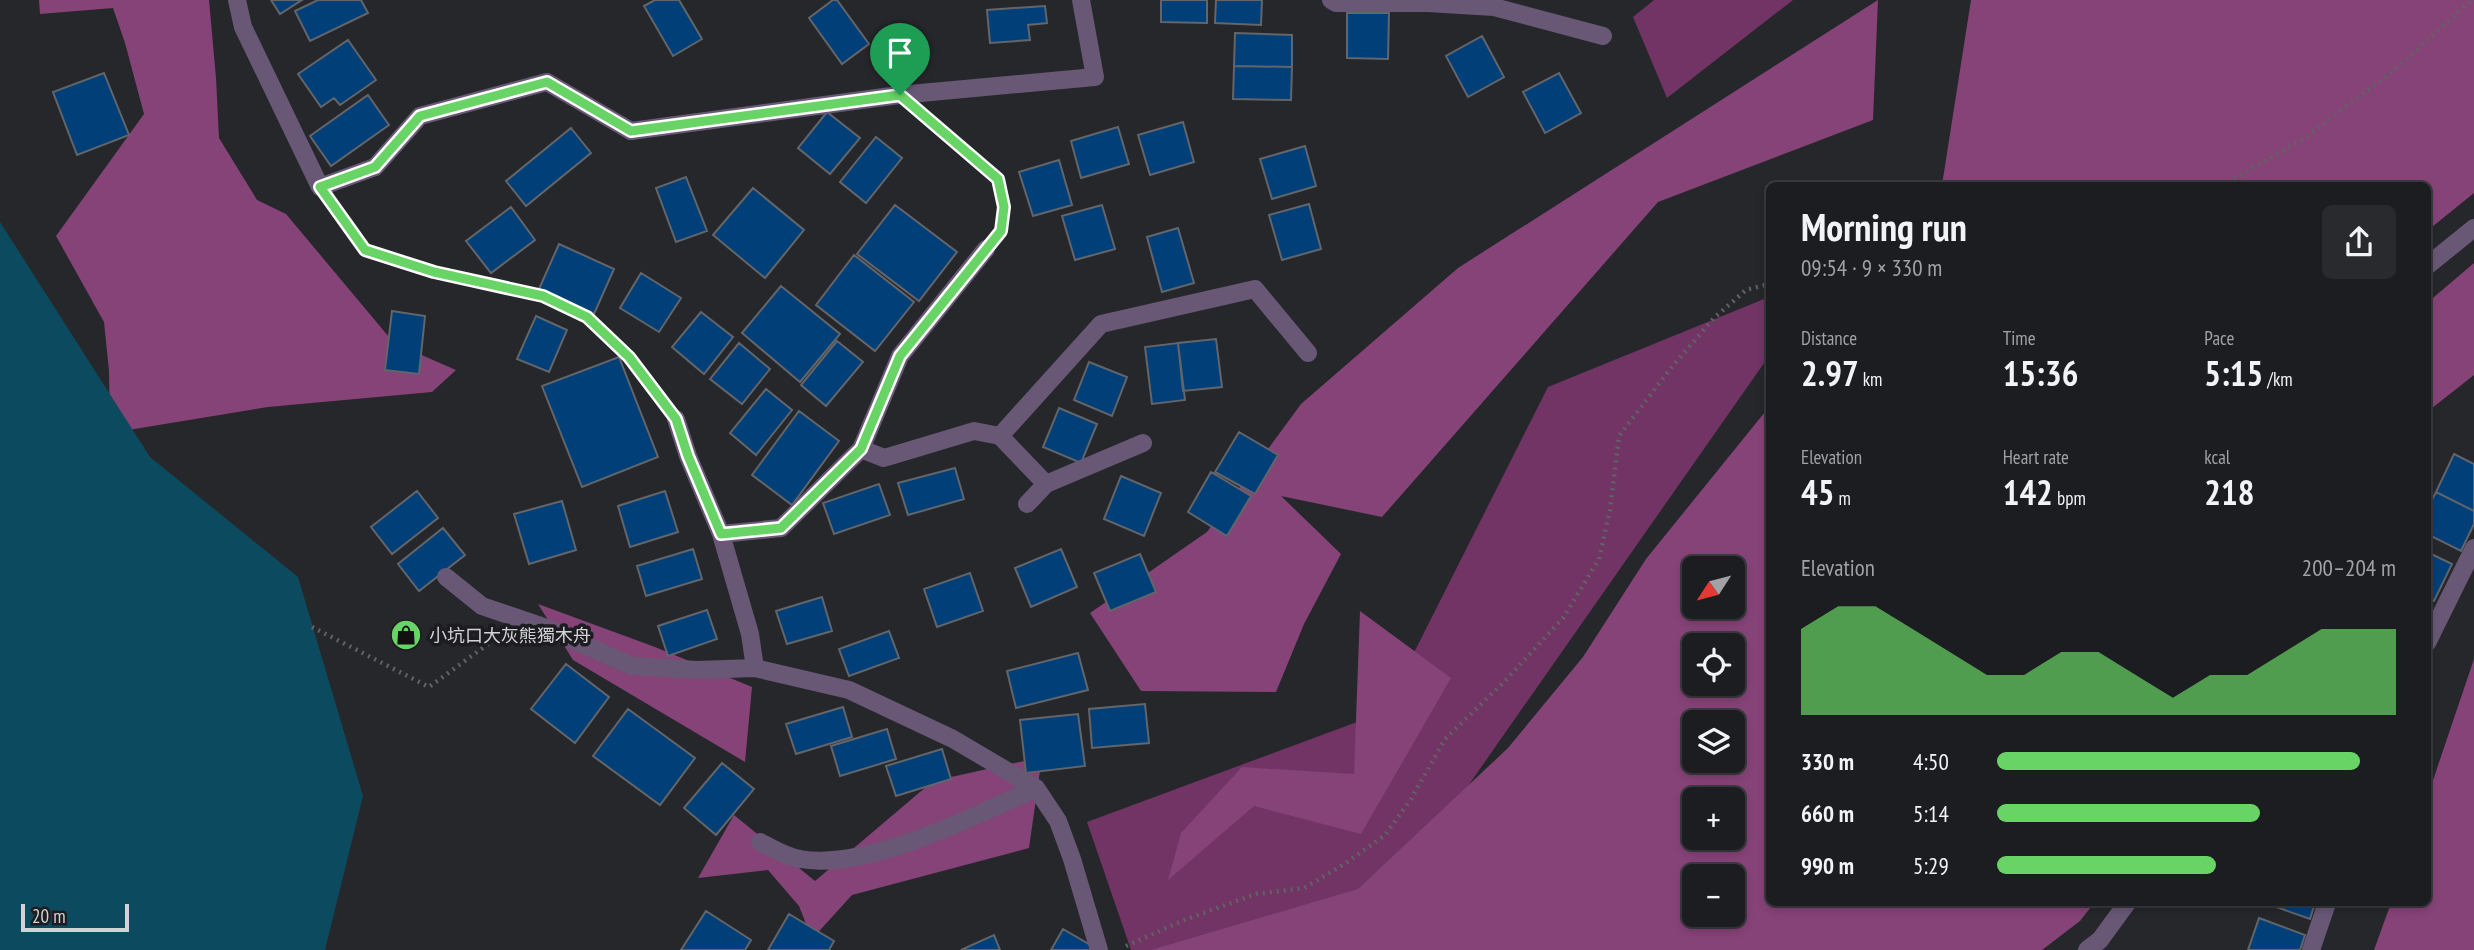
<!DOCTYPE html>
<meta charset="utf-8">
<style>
:root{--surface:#1c1d20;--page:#292a2d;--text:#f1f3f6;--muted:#a0a2a5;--line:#3a3b3e;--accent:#68d465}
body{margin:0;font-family:"PT Sans Narrow","Noto Sans TC",sans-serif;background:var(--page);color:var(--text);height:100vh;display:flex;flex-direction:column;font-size:26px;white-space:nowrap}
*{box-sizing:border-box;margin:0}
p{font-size:23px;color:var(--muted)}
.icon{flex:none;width:38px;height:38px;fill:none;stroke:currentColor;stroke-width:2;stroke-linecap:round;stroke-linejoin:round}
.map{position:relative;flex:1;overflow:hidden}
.sheet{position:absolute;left:1766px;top:182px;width:665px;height:724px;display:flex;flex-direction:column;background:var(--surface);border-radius:10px;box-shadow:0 4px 10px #0003,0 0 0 2px var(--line)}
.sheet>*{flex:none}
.needle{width:46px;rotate:234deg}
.fabs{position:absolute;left:1682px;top:556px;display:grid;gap:14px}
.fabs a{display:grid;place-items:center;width:63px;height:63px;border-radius:10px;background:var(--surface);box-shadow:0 4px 10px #0003,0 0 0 2px var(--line);font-size:35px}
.scale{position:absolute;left:21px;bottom:18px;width:108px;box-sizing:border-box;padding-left:7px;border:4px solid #d2d3d5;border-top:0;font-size:19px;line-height:24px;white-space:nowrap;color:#d2d3d5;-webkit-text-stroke:5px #1d1d21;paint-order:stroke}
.pin{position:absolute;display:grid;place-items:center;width:60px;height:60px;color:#fff;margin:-72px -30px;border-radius:50% 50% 50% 0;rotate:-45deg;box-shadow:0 0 7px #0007}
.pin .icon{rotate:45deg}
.round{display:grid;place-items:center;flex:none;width:74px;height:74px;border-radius:10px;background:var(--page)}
.headline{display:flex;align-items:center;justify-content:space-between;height:119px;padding:0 35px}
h1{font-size:38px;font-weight:700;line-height:52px}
.figures{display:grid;grid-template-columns:repeat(3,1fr);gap:10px;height:119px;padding:7px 35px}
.figures div{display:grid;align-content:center}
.figures b{font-size:35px;font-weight:700}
.figures small{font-size:19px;font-weight:400}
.figures p{font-size:19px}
.chart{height:196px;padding:14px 35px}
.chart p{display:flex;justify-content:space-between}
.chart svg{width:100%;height:126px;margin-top:7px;fill:var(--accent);opacity:.7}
ul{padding:0 35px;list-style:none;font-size:23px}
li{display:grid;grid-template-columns:112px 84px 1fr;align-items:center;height:52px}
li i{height:18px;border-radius:9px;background:var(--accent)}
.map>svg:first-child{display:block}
.green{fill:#713465}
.forest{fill:#864378;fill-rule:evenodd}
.water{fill:#0c4b5f}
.building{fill:#013f79;stroke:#62656a;stroke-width:2}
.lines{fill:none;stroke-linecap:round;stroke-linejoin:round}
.path{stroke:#616265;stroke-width:4.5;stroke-dasharray:2 5;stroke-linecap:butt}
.service{stroke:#685876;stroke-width:18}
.pedestrian{stroke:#685876;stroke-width:18}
.minor{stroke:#685876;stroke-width:18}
.route-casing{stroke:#fff;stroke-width:14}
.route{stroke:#68d465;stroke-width:9}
.labels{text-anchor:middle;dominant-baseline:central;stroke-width:7;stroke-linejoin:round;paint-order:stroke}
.poi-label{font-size:18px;fill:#d2d3d5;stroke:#1d1d21;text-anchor:start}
</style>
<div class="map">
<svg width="2474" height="950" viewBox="0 0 2474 950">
<rect width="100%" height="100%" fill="#26272b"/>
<!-- green -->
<path class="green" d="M1654,0h139l-126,98 -34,-81z
M1769,297v59l-390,557 -154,37h-94l-44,-128 297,-110 164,-325z"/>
<!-- forest -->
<path class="forest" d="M39,0h170l7,78 3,60 38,62 29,14 108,129 62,27 -24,22 -164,15 -158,26 -1,-62 -5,-49 -48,-86 88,-122 -19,-71 -12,-35 -73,6z
M1878,0l-5,120 -215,82 -276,315 -101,-21 60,58 -37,70 -28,68 -135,-1 -51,-78 117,-81 94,-128 157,-136z
M1971,0h503v193l-47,38v-45l-485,-1z
M2474,263v112l-47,37v-109z
M1769,407v496h325l-14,18 -38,29h-891l207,-61 150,-141 75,-91 63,-98zM1694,569h38v38h-38zM1694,646h38v38h-38zM1694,723h38v38h-38zM1694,800h38v38h-38zM1694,877h38v38h-38z
M538,604l117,43 97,40 -7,75 -172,-102z
M1360,611l91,67 -90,156 -107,-28 -86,74 13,-47 61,-66 112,7z
M2474,659v291h-100l17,-47h36v-105z
M1042,757l-13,91 -177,47 -40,44 -13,-33 -31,-36 -70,8 36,-63 81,66 118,-100z"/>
<!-- water -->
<path class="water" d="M0,222l150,235 148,120 65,219 -38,154h-325z"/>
<!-- building -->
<path class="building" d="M271,0h31l-22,14z
M318,0h43l7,13 -58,28 -15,-30z
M655,0h24l23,39 -29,17 -29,-50z
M833,0h4l32,44 -27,20 -33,-46z
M1161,0h46v23l-46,-1z
M1216,0h46l-1,25 -46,-2z
M1045,6l2,17 -19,2 2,15 -40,3 -3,-33z
M1347,13h42l-1,46 -41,-1z
M1235,33l57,2v32l-58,-1z
M1482,36l22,41 -36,20 -22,-41z
M348,40l28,40 -36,25 -6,-7 -13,9 -23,-33z
M1234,66l58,1 -1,33 -58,-1z
M104,73l25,62 -52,20 -24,-63z
M1559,73l22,40 -36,20 -22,-41z
M368,95l21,30 -58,41 -21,-30z
M827,112l33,26 -30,36 -32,-26z
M1183,122l11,40 -44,13 -12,-40z
M1118,127l11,37 -48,14 -10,-37z
M571,128l20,25 -65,53 -20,-25z
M876,137l26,21 -36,45 -26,-21z
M1305,146l11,40 -44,13 -12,-40z
M1059,160l13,45 -39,11 -14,-44z
M686,177l21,54 -31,11 -20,-54z
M753,188l51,42 -39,48 -52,-43z
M1309,204l12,45 -39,11 -13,-45z
M895,205l62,47 -38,49 -62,-47z
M1102,205l13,44 -40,11 -13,-44z
M511,207l24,33 -44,33 -25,-32z
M1178,228l16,55 -32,9 -15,-55z
M559,244l55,25 -20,45 -55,-25z
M854,255l60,47 -39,49 -59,-46z
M641,273l40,25 -22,34 -39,-24z
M781,286l59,48 -40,48 -58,-49z
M392,311l33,5 -6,58 -34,-4z
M701,312l32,25 -29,37 -32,-27z
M536,316l31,14 -18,42 -32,-13z
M1216,339l6,48 -39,4 -5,-48z
M837,341l26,21 -37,44 -25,-21z
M739,343l31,26 -28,35 -32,-25z
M1178,343l7,57 -33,4 -7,-57z
M619,357l39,100 -76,30 -40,-101z
M1089,362l38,15 -15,39 -38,-16z
M766,389l26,21 -36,45 -26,-22z
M1059,408l38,16 -16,39 -38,-16z
M799,411l40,30 -47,64 -40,-30z
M1239,432l39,23 -23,39 -40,-22z
M2454,454l20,10v47l-38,-19z
M955,468l9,31 -56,16 -10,-32z
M1211,472l40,24 -24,40 -39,-24z
M1121,476l40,17 -17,43 -40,-17z
M879,484l11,31 -56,19 -11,-31z
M417,491l21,27 -46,36 -21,-27z
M665,491l13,41 -48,15 -12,-41z
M2436,492l38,19v13l-13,27 -34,-17v-25z
M562,501l14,49 -47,14 -15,-50z
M443,528l22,27 -46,36 -21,-27z
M693,549l9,30 -56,17 -9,-30z
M1061,549l16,38 -46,20 -16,-39z
M2427,552l25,12 -18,37 -7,-3z
M1140,554l16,38 -46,19 -16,-38z
M970,573l13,38 -46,16 -13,-38z
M822,597l10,34 -45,13 -11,-33z
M707,610l10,29 -49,17 -10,-30z
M889,631l10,27 -50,18 -10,-27z
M1078,653l10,37 -72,18 -9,-37z
M566,664l43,33 -34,46 -44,-34z
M1145,704l4,39 -57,5 -3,-39z
M843,707l9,30 -56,17 -10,-30z
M628,709l67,49 -35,47 -67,-49z
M1078,714l7,52 -59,7 -6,-53z
M887,729l9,30 -56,17 -9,-30z
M942,749l9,30 -55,17 -10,-30z
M722,763l32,26 -38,46 -32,-27z
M2265,903h50l-5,16z
M706,911l45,29 -6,10h-64z
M789,914l45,27 -5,9h-61z
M2259,918l46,17 -5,15h-52z
M1063,929l29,17 -2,4h-39z
M994,935l6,15h-39z"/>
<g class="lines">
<!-- path -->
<path class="path" d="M927,119l71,60 6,28 -2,20
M2222,186l83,-48 93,-71 73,-67
M334,208l31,42 69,23 109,23 44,21 42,40 31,41
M312,627l117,60 66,-48
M1126,946l58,-26 72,-26 48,-6 42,-25 39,-28 26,-36 34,-60 59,-57 59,-64 36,-59 11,-49 9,-74 52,-68 43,-50 32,-28 23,-6"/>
<!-- service -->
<path class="service" d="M2427,643l47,-95
M2311,950l16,-47"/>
<!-- pedestrian -->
<path class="pedestrian" d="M375,167l45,-51 127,-34 84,49"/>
<!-- minor -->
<path class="minor" d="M237,0l6,27 77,160 55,-20
M1331,0l5,3h92l66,4 109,29
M631,131l268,-36 196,-18 -14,-77
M2427,266l47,-38
M676,419l12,37 33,78
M1000,436l101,-112 154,-35 53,64
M861,449l39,-93 86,-107
M1046,484l97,-41
M446,577l36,29 59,20 91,40 65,4 58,-2 94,22 104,49 83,49 22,33 14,38 27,91
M755,668l-5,-34 -29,-100 60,-6 80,-79 23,9 90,-27 26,5 46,48 -19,20
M760,842c12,6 26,15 40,17 67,12 174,-43 236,-71
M2087,950l13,-10 27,-37"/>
</g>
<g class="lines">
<!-- route casing -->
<g class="route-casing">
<path id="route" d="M547,82l84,49 269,-36 98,84 6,28 -3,24 -101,125 -39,93 -80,79 -60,6 -33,-78 -12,-37 -47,-62 -42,-40 -44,-21 -109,-24 -69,-22 -45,-63 55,-20 45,-51z"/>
</g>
<!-- route -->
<use href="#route" class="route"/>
</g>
<!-- icons -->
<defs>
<g id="shop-disc" transform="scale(1.575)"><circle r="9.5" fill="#68d465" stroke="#1d1d21"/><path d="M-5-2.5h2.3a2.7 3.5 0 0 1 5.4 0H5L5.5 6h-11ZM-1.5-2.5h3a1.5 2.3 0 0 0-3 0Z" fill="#111"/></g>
</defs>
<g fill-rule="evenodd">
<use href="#shop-disc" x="406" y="635"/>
</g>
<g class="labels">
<!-- poi labels -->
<g class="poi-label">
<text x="429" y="635">小坑口大灰熊獨木舟</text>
</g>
</g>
</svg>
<div class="fabs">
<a><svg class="needle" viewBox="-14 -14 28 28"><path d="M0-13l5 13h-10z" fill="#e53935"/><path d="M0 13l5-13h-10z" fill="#a0a2a5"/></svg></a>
<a><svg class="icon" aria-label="locate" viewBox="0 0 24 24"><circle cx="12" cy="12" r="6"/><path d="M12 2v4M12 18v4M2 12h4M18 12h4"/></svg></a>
<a><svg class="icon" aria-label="layers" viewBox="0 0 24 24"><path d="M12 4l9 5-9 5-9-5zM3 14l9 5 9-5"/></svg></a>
<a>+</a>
<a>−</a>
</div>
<div class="scale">20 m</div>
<div class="pin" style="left:900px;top:95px;background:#1e9e55"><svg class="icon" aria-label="arrive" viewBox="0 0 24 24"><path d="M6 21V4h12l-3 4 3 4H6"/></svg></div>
<section class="sheet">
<div class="headline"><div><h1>Morning run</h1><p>09:54 · 9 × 330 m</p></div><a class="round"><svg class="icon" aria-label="share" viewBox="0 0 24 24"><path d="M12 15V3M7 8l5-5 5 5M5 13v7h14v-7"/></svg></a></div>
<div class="figures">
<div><p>Distance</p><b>2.97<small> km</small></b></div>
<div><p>Time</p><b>15:36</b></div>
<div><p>Pace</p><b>5:15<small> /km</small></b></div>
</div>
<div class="figures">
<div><p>Elevation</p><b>45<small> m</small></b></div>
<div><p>Heart rate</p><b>142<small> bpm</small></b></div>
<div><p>kcal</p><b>218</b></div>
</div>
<div class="chart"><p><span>Elevation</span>200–204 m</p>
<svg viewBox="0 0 160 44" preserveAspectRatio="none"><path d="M0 44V14L10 6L20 6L30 14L40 22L50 30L60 30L70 22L80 22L90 30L100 38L110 30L120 30L130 22L140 14L150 14L160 14V44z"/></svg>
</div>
<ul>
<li><b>330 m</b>4:50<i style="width:91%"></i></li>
<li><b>660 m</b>5:14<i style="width:66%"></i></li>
<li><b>990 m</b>5:29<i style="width:55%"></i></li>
</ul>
</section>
</div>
